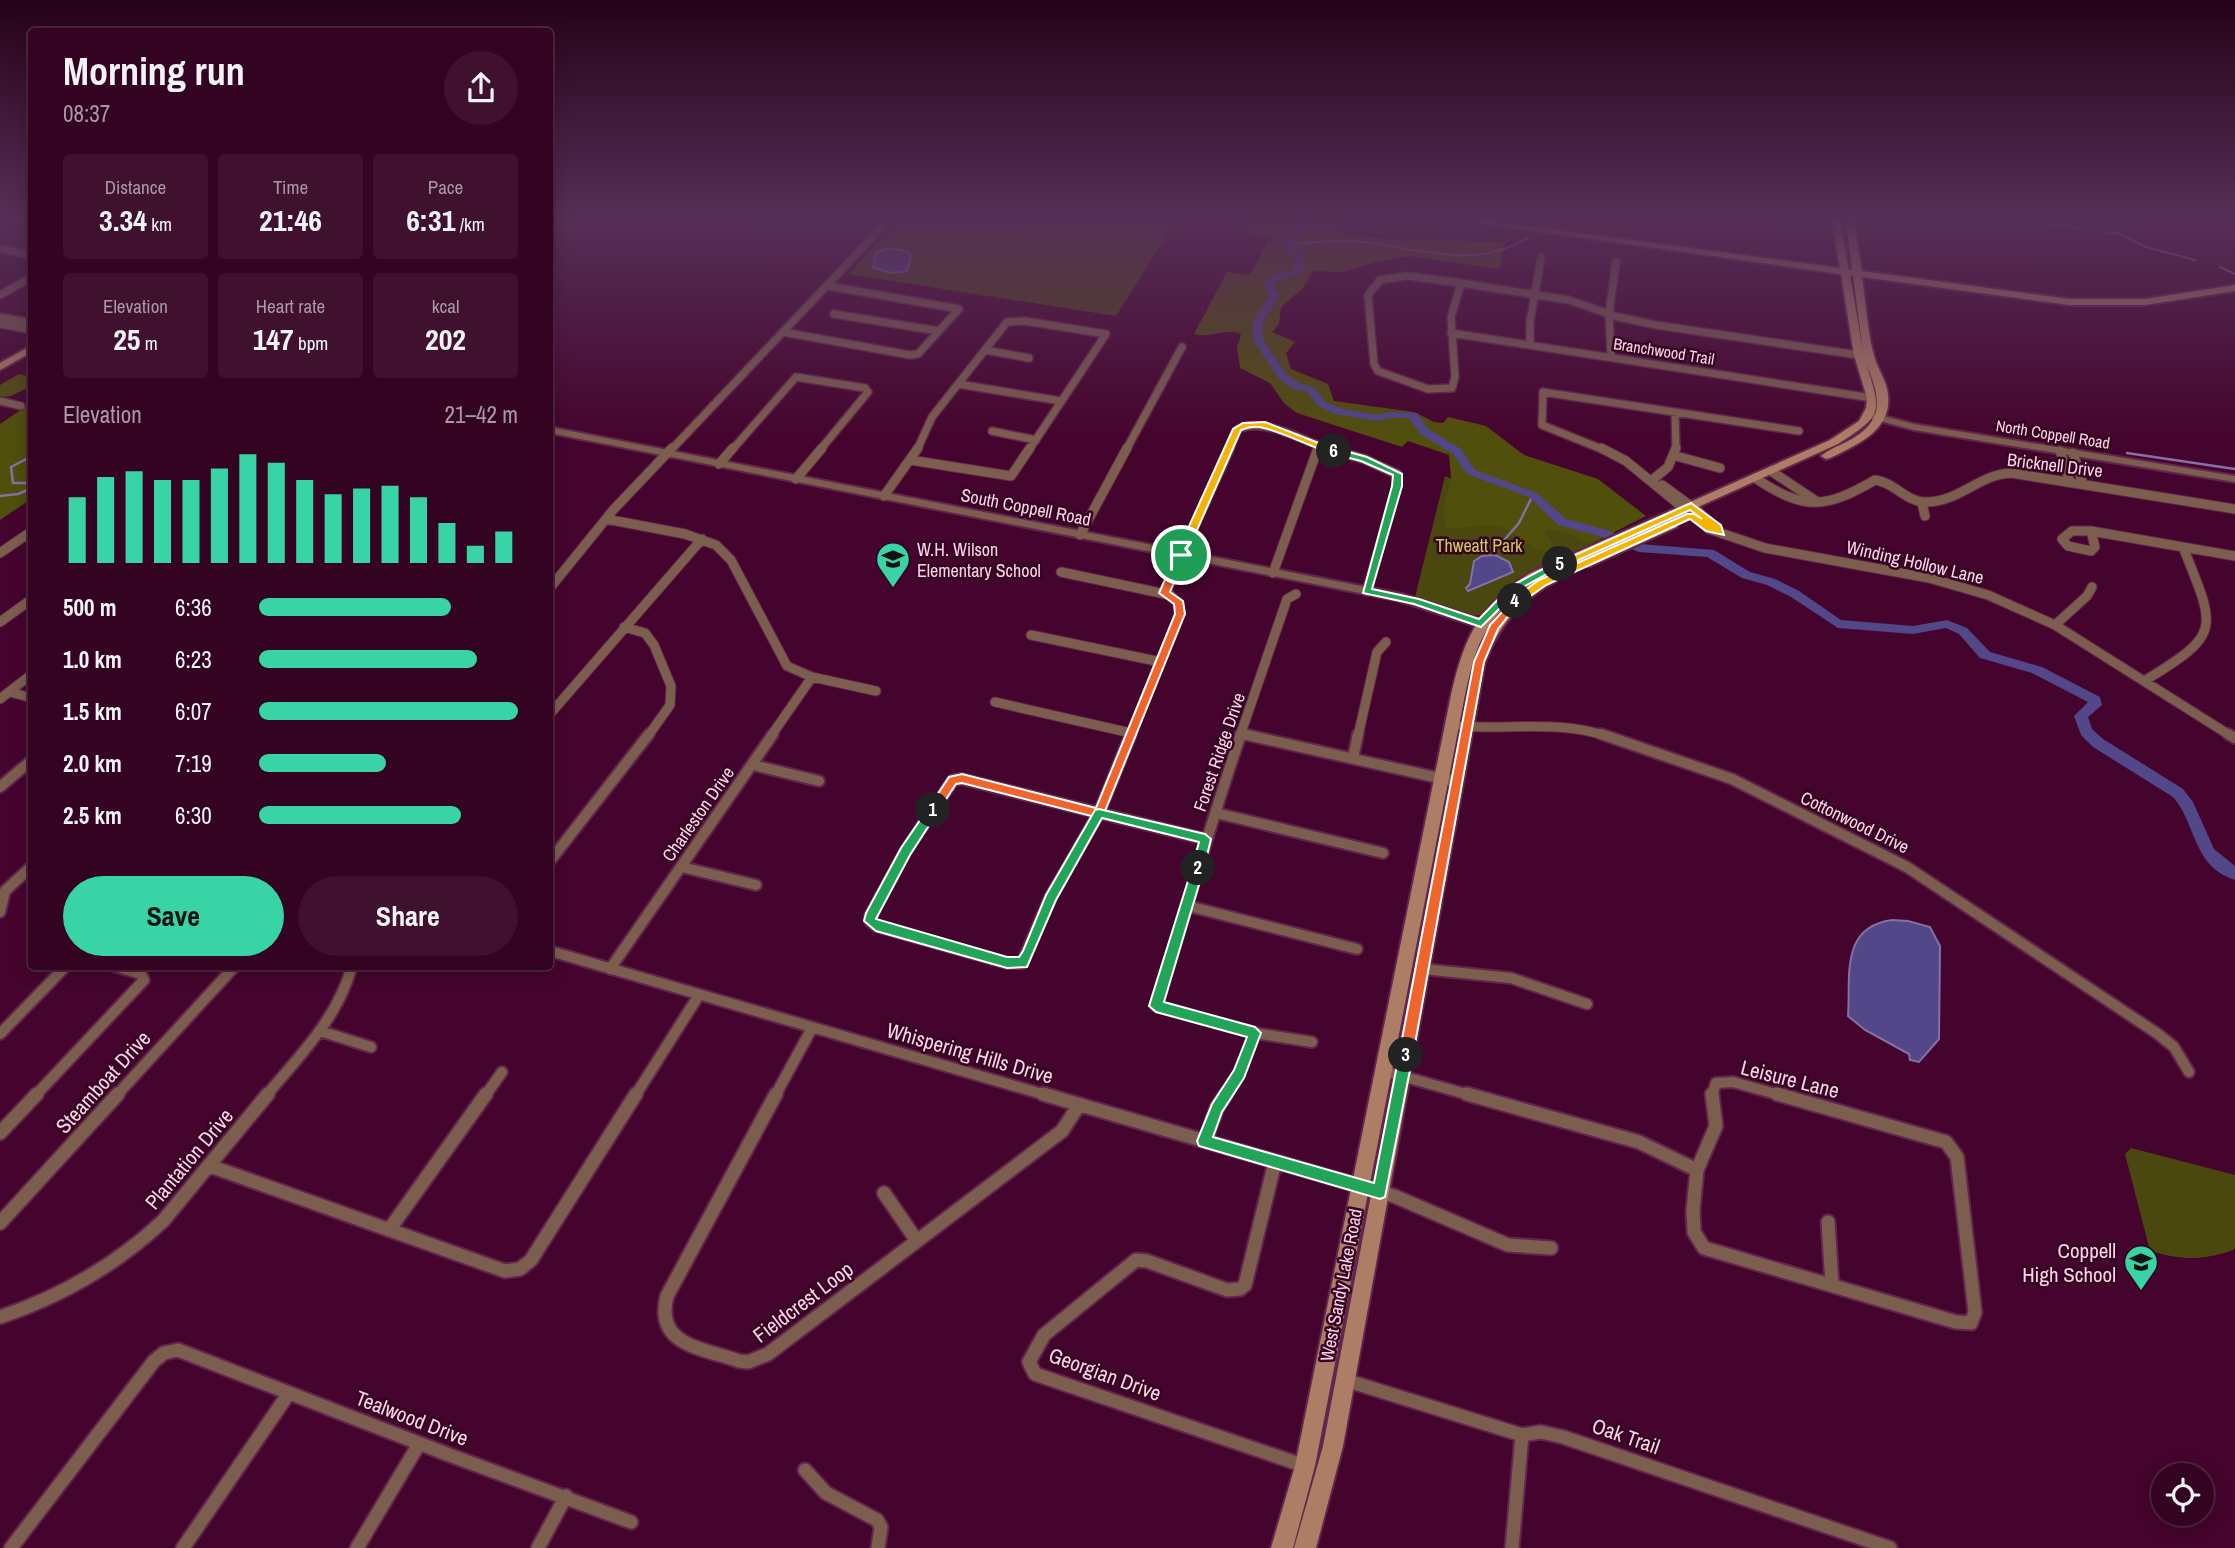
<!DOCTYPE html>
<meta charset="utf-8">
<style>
:root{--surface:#340322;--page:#3f112f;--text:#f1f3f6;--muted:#a998a5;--line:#4e2540;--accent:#38d4a6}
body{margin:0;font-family:"Archivo Narrow",sans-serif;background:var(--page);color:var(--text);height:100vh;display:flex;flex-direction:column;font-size:26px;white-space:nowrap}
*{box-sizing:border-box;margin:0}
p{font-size:23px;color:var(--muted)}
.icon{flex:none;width:38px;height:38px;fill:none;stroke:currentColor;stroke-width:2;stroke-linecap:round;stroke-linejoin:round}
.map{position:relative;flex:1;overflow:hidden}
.sheet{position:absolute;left:28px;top:28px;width:525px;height:942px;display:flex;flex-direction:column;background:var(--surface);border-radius:7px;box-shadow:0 4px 18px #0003,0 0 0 2px var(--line)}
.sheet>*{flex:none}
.buttons{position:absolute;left:2151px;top:1463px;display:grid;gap:14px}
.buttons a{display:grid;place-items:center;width:63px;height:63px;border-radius:50%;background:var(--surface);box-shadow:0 4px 18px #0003,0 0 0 2px var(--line);font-size:35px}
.pin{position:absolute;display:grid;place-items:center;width:60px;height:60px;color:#fff;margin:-30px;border:4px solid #fff;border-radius:50%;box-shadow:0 2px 7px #0007}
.km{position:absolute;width:35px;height:35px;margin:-18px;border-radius:50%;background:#222;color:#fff;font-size:19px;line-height:35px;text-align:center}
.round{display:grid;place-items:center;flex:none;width:74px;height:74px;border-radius:37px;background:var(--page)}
.headline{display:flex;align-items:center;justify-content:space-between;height:119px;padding:0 35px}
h1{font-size:38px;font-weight:700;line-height:52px}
.stats{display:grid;grid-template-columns:repeat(3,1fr);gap:10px;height:119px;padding:7px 35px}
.stats div{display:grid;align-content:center;border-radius:7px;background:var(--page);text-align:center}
.stats b{font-size:30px;font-weight:700}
.stats small{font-size:19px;font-weight:400}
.stats p{font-size:19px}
.chart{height:196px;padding:14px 35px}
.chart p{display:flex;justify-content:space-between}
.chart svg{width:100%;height:126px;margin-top:7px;stroke:var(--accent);stroke-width:6}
.primary-button{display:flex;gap:14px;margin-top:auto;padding:14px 35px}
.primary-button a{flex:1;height:80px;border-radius:42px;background:var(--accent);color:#111;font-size:28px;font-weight:700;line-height:80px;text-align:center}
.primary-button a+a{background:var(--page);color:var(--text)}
ul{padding:0 35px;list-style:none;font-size:23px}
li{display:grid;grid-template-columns:112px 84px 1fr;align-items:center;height:52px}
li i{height:18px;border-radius:9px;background:var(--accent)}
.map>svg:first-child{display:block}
.green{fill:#4a480f}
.forest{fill:#514f0c}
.water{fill:#514789;stroke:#8471a5;stroke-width:2}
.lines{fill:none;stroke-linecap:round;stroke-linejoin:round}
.stream-far1{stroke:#8471a5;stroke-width:2}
.stream{stroke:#8471a5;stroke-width:2.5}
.river{fill:#514789;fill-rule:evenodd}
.minor-far3-casing{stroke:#62254b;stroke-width:10}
.minor-far2-casing{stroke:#62254b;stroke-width:11}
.minor-far1-casing{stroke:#62254b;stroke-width:14}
.minor-casing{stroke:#62254b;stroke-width:17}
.tertiary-casing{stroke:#62254b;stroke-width:4}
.secondary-casing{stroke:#62254b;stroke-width:4}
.minor-far3{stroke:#7c5e4e;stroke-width:7}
.minor-far2{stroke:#7c5e4e;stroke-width:9}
.minor-far1{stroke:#7c5e4e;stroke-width:10}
.minor{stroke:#7c5e4e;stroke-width:13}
.tertiary{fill:#7c5e4e;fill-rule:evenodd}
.secondary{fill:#ae7d65;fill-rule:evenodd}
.split-1{fill:#f0652b;stroke:#fff;stroke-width:2}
.split-2{fill:#22a559;stroke:#fff;stroke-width:2}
.split-3{fill:#22a559;stroke:#fff;stroke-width:2}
.split-4{fill:#f0652b;stroke:#fff;stroke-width:2}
.split-5{fill:#f5b400;stroke:#fff;stroke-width:2}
.split-6{fill:#22a559;stroke:#fff;stroke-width:2}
.split-7{fill:#f5b400;stroke:#fff;stroke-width:2}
.labels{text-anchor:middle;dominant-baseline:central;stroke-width:5;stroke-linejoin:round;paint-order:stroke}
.far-street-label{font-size:16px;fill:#fcd4e7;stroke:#340422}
.street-label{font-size:18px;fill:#fcd4e7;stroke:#340422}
.park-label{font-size:18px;fill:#cfcc5c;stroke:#340422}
.poi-label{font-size:18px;fill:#fcd4e7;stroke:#340422;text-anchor:start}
.near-street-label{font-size:21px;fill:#fcd4e7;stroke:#340422}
.near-poi-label{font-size:21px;fill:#fcd4e7;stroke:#340422;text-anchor:end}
</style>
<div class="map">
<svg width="2235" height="1548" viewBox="0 0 2235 1548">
<rect width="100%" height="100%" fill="#45042d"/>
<!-- green -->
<path class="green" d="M898,221h278l-60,95 -268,-42z
M1445,476l147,62 -1,6 -85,43 -25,28 -9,1 -57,-19z
M2131,1148l104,27v73l-2,2c-32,11 -51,10 -83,1l-25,-97z"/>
<!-- forest -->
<path class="forest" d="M1254,221h85l-2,11 31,6 137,4 -6,27 -90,-13 -29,5 -38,11 -29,-1 -10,17 -22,19 -2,17 -7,8 23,10 -9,11 5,16 37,15 6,17 80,11 20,10 9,1 5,-6 38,9 38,29 74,24 48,37 -55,28 -24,-11 -18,-4 -5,3 8,9 -2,11c-21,1 -34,-23 -54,-26 -12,-2 -36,3 -51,2l-1,-21 7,-29 -2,-23 -41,-14 -6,6 -105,-34 -13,-10 -14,-20 -30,-15 -3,-20 4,-14c-16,-7 -31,5 -47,0l33,-62 23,3 19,-37 -26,-6z
M19,374l12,3v9l-20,10 -11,1v-12z
M31,403v59l-3,2 3,2v33l-31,21v-96z"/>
<!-- water -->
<path class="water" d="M890,248l19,4 2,6 -4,13 -14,2 -20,-5 3,-16z
M1495,555l14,7 4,10 -45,19 -2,-3 4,-4 4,-23 8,-5z
M1892,920l16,1 22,6 10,19 -1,93 -20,23 -9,-2 -1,-6 -44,-24 -17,-14c3,-37 -9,-89 44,-96z"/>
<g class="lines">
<!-- stream-far1 -->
<path class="stream-far1" d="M2024,221l59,8
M2106,232l15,2 25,13 49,13
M1287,244c22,-1 44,-4 65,-3 61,4 119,32 175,-3
M2220,267l15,7"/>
<!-- stream -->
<path class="stream" d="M2127,453l108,16
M32,456l-21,11 2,16h19
M0,496l18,-2 14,-6
M1498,547l21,-24 14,-28
M1495,555l2,-4"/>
<!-- river -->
<path class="river" d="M1305,221h9l-23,27 11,5 3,11 -3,9c-10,6 -20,3 -29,13l7,9 -17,26v19l24,35 14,9 12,3 13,15 16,7 36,6 11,-3 28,1 11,16 33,20 14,21 62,23 29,26 41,11 34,14 73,6 36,22 25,7 24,12 42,29 72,6 34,-6 20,8 23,24 52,15 58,30 2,8 -14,12 4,12 11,10 80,50 10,13 21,47 21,17v14c-43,-14 -38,-56 -62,-83l-80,-50 -12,-12 -7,-19 14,-14 -56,-29 -52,-15 -21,-24 -13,-6 -33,6 -75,-6 -47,-31 -24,-12 -25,-7 -35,-21 -68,-5 -40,-16 -41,-11 -29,-28 -62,-23 -14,-20 -33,-20 -11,-16h-20l-11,3 -43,-7 -17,-8 -12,-15 -12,-2 -14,-9 -27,-40v-19l17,-26 -7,-9c8,-11 17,-14 30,-15l2,-7 -1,-9 -11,-4v-7z"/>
<!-- minor-far3 casing -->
<g class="minor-far3-casing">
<path id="minor-far3" d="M0,249l32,6
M1407,276l54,7 -10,34 4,60 -3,11 -24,1 -50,-18 -4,-7 -6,-69 12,-15z
M1461,283l108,17 49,17 38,8 209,31
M0,295l32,-18
M834,314l105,17
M0,317l32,6
M0,324l32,6
M783,332l127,23 8,-1 41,-45 -131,-23
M1451,333l421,65
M1530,344v-22l11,-64
M985,350l44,8
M1611,357l-2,-43 7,-52
M958,384l103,17
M0,401l21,5
M1675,412l1,38
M992,431l44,9
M671,450l217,-229
M732,450l64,-73 69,11 3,4 -48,58
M917,450l15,-33 75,-95 18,-1 81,13 -77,116
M1126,450l56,-103
M1229,450l9,-21c27,-12 65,12 93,21
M1317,450l1,-3
M1604,450l-62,-25 1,-33 256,39"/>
</g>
<!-- minor-far2 casing -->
<g class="minor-far2-casing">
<path id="minor-far2" d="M1325,448l39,11 33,15v12l-30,105
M1601,448l25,13 83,68 56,19 164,30 59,17 67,30 176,111
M2060,451l10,31
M2073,453l10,31
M1676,456l44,12
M910,460l101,16 19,-28
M719,464l14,-16
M1771,471l45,30
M1755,478c50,33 70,31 120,2 19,2 30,21 49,22 35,1 55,-28 87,-29l224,36
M796,479l26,-31
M1651,481l17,-14 8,-19
M1662,485l37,27 21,20
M884,496l34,-48
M1922,503l3,13
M606,519l79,15 31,11 15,15 56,106 25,11 64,14
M2072,531h19l4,16 -4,4 -23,-5 -6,-7z
M2091,531l144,25
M1080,535l47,-87
M0,553l32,-22
M1061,572l109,23 9,8 1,11 -50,122
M1273,573l45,-125
M550,588l64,-79 58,-61
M1164,593l66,-145
M0,622l32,-23
M2055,625l32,-29 5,-9
M624,627l21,6 9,12 17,41 -1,19 -22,31
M1031,635l130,27
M2144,681c79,-48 72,-51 39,-134
M10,692l22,6
M0,699l32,-25
M995,702l136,31
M550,714l152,-175
M1462,726c47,4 98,-6 144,10
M1243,734l7,2
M771,736l41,-59
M1240,736l47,-137 9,-5
M1358,736l19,-84 9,-10"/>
</g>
<!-- minor-far1 casing -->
<g class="minor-far1-casing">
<path id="minor-far1" d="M1241,734c-31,90 -56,181 -85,272l99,27 57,9
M1243,734l214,48
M1601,734l131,45 175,88 251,167 16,13 15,25
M2228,734l7,4
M1353,758l5,-24
M753,765l66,16
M962,779l137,34 -49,85 -28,65h-15l-131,-37 -6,-5v-5l35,-64 48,-72z
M0,787l32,-27
M1099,813l106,26
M1099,813l32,-79
M1216,813l167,40
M550,861l99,-127
M682,867l74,18
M1188,906l169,43
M0,912l5,-21 27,-25
M550,951l499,145
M610,969l163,-235
M1423,969l88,9 76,26
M320,1031l51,16
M0,1034l66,-68
M1384,1071l89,25
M35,1096l109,-116 -3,-6 -27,-8
M116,1096l119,-130
M266,1096c34,-41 72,-78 86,-130
M485,1096l17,-24
M635,1096l64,-101
M775,1096l37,-68
M1225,1096l14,-22 16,-41
M1712,1096l4,-13 17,-1 50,14"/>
</g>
<!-- minor casing -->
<g class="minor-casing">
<path id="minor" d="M776,1094l-109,202c-13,50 36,52 72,65l9,1 20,-8 294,-223 17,-26
M1043,1094l351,102 114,49 43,3
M1467,1094l172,48 58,28
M1712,1094l4,32 -19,44 -4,40 1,22 10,16 252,74 15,1 4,-11 -18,-155 -11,-15 -169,-48
M0,1133l37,-39
M1205,1141l12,-33 9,-14
M1275,1162l-30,123 -5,4 -13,1 -80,-29 -11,-1 -92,75 -15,27 6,12 270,92
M210,1166l295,105 15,-2 11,-9 105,-166
M884,1193l33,48
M1828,1222l4,62
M0,1223l118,-129
M389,1230l97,-136
M0,1317c62,-21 115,-51 163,-96l105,-127
M1345,1380l177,55 19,-3 22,5 327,111
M805,1470l21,23 51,27 4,7 -3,21
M11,1548l143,-187 10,-8 14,-3 274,106 179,66
M183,1548l106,-155
M357,1548l62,-104
M538,1548l28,-52
M1512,1548l10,-113"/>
</g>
<!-- tertiary casing -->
<g class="tertiary-casing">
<path id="tertiary" d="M1868,412l46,12 321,52v6l-321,-52 -49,-13v-4z
M550,427l852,167 96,31 2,3 -6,4 -94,-31 -850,-168z"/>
</g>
<!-- secondary casing -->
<g class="secondary-casing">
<path id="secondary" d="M1463,221h26l351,47 -8,-47h8l9,49h3l-6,-49h8l8,50 208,28h75l90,-14v6l-90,14h-75l-208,-28c4,26 5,56 13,82 3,10 10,20 12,30 9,39 -28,55 -57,69l-4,1 -5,-3c8,-7 20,-11 29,-16 37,-20 29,-45 16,-77 16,50 17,52 -28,81l-300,135c-51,35 -62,61 -74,121l-149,766 -22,82h-22l24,-82 155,-766c14,-62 26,-91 80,-127l300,-133 29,-19 7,-13 1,-10 -13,-43 -13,-81zM1850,275l3,1 10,75z
M32,345v7l-32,18v-7z
M1673,520l4,1v6l-87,39h-8l-2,-3z
M1552,574l6,4 -2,3c-35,18 -57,44 -71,81l-142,784 -27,102h-22l29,-102 150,-784c14,-37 39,-75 79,-88z"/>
</g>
<!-- minor-far3 -->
<use href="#minor-far3" class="minor-far3"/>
<!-- minor-far2 -->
<use href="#minor-far2" class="minor-far2"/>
<!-- minor-far1 -->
<use href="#minor-far1" class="minor-far1"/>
<!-- minor -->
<use href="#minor" class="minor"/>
<!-- tertiary -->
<use href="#tertiary" class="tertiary"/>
<!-- secondary -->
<use href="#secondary" class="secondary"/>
</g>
<!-- sky -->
<linearGradient id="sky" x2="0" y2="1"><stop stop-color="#260219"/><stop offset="0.5" stop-color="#562f57"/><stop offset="1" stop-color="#562f57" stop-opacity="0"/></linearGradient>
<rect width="2235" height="438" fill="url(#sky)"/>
<!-- split-1 -->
<path class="split-1" d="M1181,552l5,3 -16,37 13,9 2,13 -82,202 -4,2 -137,-35 -6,1 -19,29h-8v-6l20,-30 13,-3 134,34 79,-194 -1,-10 -15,-11 17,-38z"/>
<!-- split-2 -->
<path class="split-2" d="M933,806l6,4 -29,45 -34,64 131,38h12l4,-6 23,-56 49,-85 4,-1 106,25 6,5 -7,29 -6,5 -6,-5 7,-26 -97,-24 -46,82 -29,67 -20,1 -131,-37 -12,-10 2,-8 35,-65 28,-41z"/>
<!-- split-3 -->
<path class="split-3" d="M1198,863l6,5 -40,134 91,25 6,6 -17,45 -22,34 -9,25 161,46 25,-128 7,-6 7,6 -28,142 -5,2 -181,-53 -2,-5 15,-37 22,-34 13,-33 -91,-25 -7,-6 43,-138z"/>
<!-- split-4 -->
<path class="split-4" d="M1515,598l5,3 -22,28 -14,33 -71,393 -7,6 -7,-6 75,-393 16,-37z"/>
<!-- split-5 -->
<path class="split-5" d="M1691,503l30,22 3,10 -18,-4 -16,-12 -144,66 -27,19 -9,-3 29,-21 148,-66h7l8,5 -12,-9 -127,57 -8,-3z"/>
<!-- split-6 -->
<path class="split-6" d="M1334,448l33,9 35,17v12l-30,103 47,10 60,20 32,-33 45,-24 9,2 -47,26 -37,37 -67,-23 -51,-11 29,-107 1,-11 -32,-14 -30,-8v-4z"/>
<!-- split-7 -->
<path class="split-7" d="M1265,422l74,29 -5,3c-24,-7 -46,-20 -70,-26 -7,-2 -16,-1 -23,2l-55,125 -9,2 -1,-2 57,-126 10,-6z"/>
<!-- icons -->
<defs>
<g id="school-pin" transform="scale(1.75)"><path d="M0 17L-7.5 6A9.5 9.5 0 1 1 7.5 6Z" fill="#38d4a6" stroke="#340422"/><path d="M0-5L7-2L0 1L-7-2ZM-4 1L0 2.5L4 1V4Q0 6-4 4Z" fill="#111"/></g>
</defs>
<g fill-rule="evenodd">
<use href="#school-pin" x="893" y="559"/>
<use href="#school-pin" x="2141" y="1262"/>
</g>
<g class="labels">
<!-- far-street labels -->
<g class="far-street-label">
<text transform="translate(1664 351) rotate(9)">Branchwood Trail</text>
<text transform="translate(2053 434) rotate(9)">North Coppell Road</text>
</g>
<!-- street labels -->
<g class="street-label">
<text transform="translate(2055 465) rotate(7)">Bricknell Drive</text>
<text transform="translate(1026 507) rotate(11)">South Coppell Road</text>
<text transform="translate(1915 562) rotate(13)">Winding Hollow Lane</text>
<text transform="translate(1219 752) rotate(-71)">Forest Ridge Drive</text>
<text transform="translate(698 814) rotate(-55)">Charleston Drive</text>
<text transform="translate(1855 822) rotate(26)">Cottonwood Drive</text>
<text transform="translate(1341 1285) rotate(-79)">West Sandy Lake Road</text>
</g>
<!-- park labels -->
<g class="park-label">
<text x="1479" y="545">Thweatt Park</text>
</g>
<!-- poi labels -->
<g class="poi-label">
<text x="917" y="549">W.H. Wilson<tspan x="917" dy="21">Elementary School</tspan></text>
</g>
<!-- near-street labels -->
<g class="near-street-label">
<text transform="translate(970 1053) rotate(16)">Whispering Hills Drive</text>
<text transform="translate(1790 1079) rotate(14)">Leisure Lane</text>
<text transform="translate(103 1082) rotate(-48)">Steamboat Drive</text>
<text transform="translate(189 1159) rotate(-50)">Plantation Drive</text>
<text transform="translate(803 1302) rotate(-37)">Fieldcrest Loop</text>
<text transform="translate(1105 1374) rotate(20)">Georgian Drive</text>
<text transform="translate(412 1418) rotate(21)">Tealwood Drive</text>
<text transform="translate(1626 1436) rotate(19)">Oak Trail</text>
</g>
<!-- near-poi labels -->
<g class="near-poi-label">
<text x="2116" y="1250">Coppell<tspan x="2116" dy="24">High School</tspan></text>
</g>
</g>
</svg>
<div class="buttons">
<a><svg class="icon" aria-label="locate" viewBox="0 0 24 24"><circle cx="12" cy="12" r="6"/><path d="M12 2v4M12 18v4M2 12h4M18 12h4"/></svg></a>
</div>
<div class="pin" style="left:1181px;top:555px;background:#1e9e55"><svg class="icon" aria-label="arrive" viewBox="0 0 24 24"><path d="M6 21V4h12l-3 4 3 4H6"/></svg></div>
<b class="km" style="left:933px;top:810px">1</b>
<b class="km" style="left:1198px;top:868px">2</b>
<b class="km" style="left:1406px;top:1055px">3</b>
<b class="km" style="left:1515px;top:601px">4</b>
<b class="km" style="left:1560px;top:564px">5</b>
<b class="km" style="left:1334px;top:451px">6</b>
<section class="sheet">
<div class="headline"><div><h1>Morning run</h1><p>08:37</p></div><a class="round"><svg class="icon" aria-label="share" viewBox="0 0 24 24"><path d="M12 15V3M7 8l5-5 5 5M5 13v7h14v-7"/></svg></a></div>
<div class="stats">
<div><p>Distance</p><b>3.34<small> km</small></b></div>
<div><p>Time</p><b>21:46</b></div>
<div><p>Pace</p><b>6:31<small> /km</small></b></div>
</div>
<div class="stats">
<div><p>Elevation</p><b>25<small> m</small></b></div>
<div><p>Heart rate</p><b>147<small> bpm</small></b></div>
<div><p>kcal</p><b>202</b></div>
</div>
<div class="chart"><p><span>Elevation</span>21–42 m</p>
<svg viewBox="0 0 160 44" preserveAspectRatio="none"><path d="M5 44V21M15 44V14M25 44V12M35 44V15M45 44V15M55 44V11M65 44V6M75 44V9M85 44V15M95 44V20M105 44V18M115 44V17M125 44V21M135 44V30M145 44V38M155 44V33"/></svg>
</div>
<ul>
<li><b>500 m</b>6:36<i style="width:74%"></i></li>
<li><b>1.0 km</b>6:23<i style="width:84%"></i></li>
<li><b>1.5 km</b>6:07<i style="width:100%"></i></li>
<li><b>2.0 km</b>7:19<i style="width:49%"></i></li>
<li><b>2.5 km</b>6:30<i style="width:78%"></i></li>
</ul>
<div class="primary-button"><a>Save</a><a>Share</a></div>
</section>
</div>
